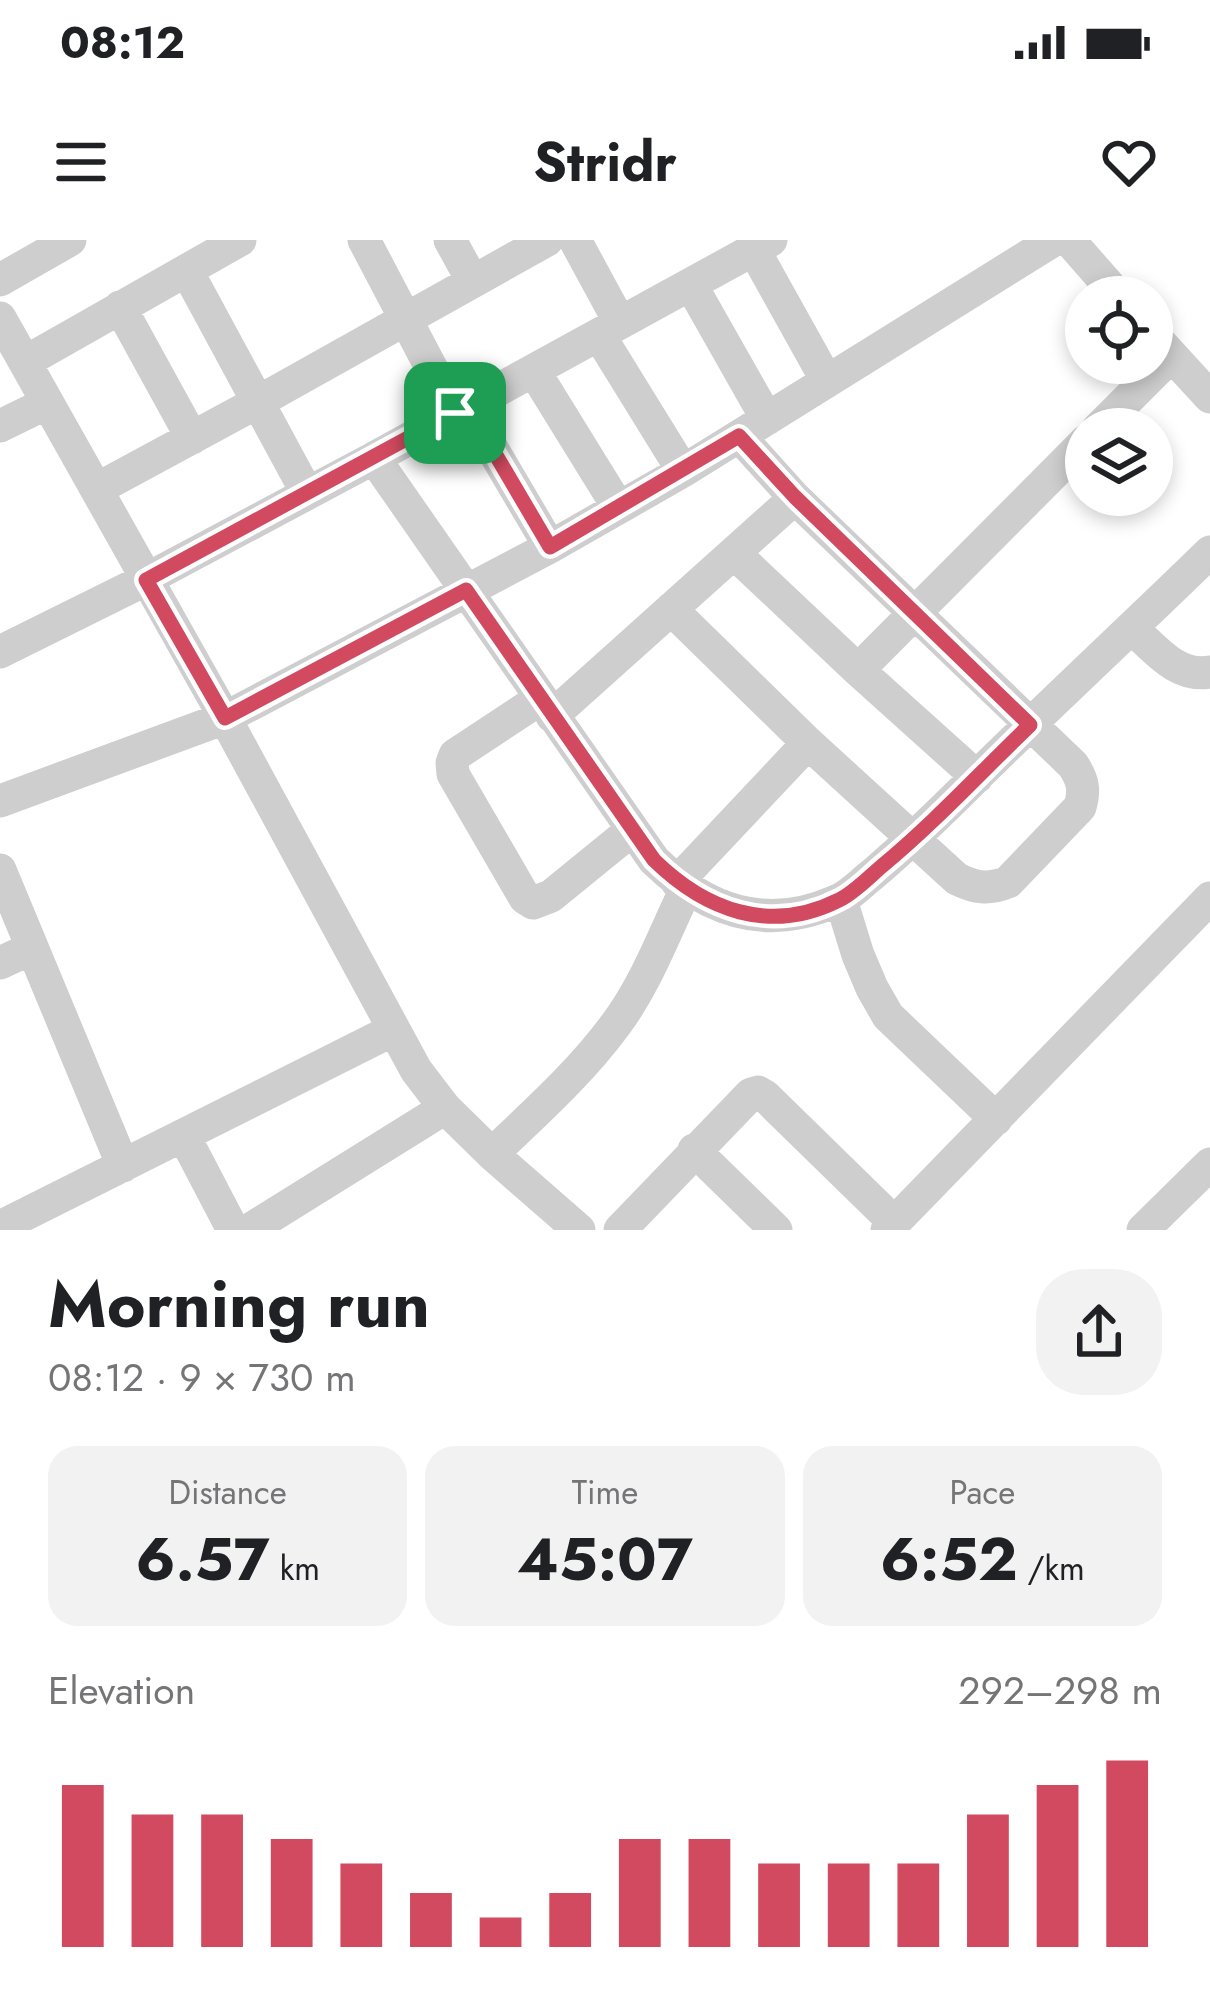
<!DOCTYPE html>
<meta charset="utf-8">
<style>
:root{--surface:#fff;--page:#f2f2f2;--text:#202124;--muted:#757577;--accent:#d14a5f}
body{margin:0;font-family:Jost,sans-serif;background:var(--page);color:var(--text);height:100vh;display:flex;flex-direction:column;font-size:45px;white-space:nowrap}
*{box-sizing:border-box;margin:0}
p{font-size:39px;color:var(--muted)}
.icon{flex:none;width:66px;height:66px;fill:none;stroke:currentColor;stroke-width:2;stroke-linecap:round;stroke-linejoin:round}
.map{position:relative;height:990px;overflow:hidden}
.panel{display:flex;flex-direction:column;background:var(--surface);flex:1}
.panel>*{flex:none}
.fabs{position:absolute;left:1065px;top:36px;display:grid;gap:24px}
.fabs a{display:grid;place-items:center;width:108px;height:108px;border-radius:50%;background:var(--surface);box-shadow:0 6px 18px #0003;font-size:60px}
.pin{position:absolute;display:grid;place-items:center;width:102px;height:102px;color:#fff;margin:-51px;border-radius:24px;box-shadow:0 6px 18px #0006}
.round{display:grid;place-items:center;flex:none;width:126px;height:126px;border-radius:48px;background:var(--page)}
.summary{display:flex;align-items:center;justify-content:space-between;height:204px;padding:0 48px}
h1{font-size:66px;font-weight:700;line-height:90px}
.figures{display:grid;grid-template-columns:repeat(3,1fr);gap:18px;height:204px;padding:12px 48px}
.figures div{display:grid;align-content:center;border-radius:30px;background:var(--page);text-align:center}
.figures b{font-size:60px;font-weight:700}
.figures small{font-size:33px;font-weight:400}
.figures p{font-size:33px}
.chart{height:336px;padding:24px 48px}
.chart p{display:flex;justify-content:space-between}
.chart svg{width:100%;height:216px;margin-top:12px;stroke:var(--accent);stroke-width:6}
.status{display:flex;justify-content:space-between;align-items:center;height:84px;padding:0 60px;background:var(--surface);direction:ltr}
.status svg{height:33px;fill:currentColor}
header{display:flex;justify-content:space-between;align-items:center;height:156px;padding:0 48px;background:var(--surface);font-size:54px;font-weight:700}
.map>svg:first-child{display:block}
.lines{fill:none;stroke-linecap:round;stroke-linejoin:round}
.minor{stroke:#cecece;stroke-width:33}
.route-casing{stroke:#fff;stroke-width:24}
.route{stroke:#d14a5f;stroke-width:15}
</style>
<div class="status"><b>08:12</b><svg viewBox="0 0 49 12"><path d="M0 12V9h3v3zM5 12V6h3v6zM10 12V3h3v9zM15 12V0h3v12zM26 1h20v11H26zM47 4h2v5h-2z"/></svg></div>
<header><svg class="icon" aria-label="menu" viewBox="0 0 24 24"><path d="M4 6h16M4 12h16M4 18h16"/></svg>Stridr<svg class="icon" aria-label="heart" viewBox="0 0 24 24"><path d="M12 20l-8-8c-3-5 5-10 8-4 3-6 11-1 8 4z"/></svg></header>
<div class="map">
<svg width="1210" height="990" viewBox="0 0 1210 990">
<rect width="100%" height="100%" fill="#fff"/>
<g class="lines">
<!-- minor -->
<path class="minor" d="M364,0l91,173
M450,0l22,40
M575,0l45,83
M1069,0l50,57
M754,10l73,131
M187,31l120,222
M0,40l70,-40
M691,45l76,134
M120,67l72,131
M0,78l225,400 191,352 29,38 47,46 87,76
M1152,94l58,63
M599,95l84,136
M25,122l215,-122
M534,131l84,136
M467,166l83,141
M0,186l47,-23
M1098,189l73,-73
M374,218l397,-218
M97,249l159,-86 291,-163
M734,313l124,117 119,107
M671,369l137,134 149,136c19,9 31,11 51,3l72,-75c5,-17 3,-27 -7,-42l-278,-267 -56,-62
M1132,388c23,21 45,50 78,44
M0,412l145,-72 229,-122 280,402c52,51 112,72 182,41 14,-5 25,-18 37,-27 35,-30 67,-61 100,-94 78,-77 159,-152 237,-228
M858,430l228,-229
M540,459l-85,56 -3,8 1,11 72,124 8,5 18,-7 81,-66
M552,476l243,-218
M0,561l225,-83 325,-171 133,-76 371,-231
M0,630l123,296
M677,642l131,-139
M841,660l17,55 14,33 16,28 108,103
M0,723l32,-15
M184,896l49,94
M694,910l82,80
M492,914c43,-41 89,-82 124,-130 30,-40 48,-90 70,-135
M0,987l393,-197
M249,990l196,-122
M620,990l131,-136 7,-2 7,4 130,127
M887,990l323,-332
M1143,990l67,-66"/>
</g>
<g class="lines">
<!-- route casing -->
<g class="route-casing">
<path id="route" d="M467,166l83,141 189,-111 56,61 235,228c-49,47 -95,97 -148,141 -13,11 -28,27 -43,34 -69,35 -134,10 -185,-40l-188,-270 -241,128 -79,-138z"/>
</g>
<!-- route -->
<use href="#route" class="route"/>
</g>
</svg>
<div class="fabs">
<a><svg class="icon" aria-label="locate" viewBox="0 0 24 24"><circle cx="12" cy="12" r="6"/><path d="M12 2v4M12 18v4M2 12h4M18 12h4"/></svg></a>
<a><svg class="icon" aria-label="layers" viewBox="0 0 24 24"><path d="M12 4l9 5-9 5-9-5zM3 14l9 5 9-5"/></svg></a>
</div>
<div class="pin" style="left:455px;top:173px;background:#1e9e55"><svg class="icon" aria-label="arrive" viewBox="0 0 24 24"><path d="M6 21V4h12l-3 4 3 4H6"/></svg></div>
</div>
<section class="panel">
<div class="summary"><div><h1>Morning run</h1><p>08:12 · 9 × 730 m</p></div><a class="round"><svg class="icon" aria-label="share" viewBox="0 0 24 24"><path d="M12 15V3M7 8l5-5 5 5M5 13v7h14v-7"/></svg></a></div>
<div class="figures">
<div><p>Distance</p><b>6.57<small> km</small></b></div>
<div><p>Time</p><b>45:07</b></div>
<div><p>Pace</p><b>6:52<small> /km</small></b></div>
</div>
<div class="chart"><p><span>Elevation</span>292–298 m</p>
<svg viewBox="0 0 160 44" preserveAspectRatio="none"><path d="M5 44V11M15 44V17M25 44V17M35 44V22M45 44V27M55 44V33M65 44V38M75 44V33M85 44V22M95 44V22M105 44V27M115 44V27M125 44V27M135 44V17M145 44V11M155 44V6"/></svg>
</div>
</section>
